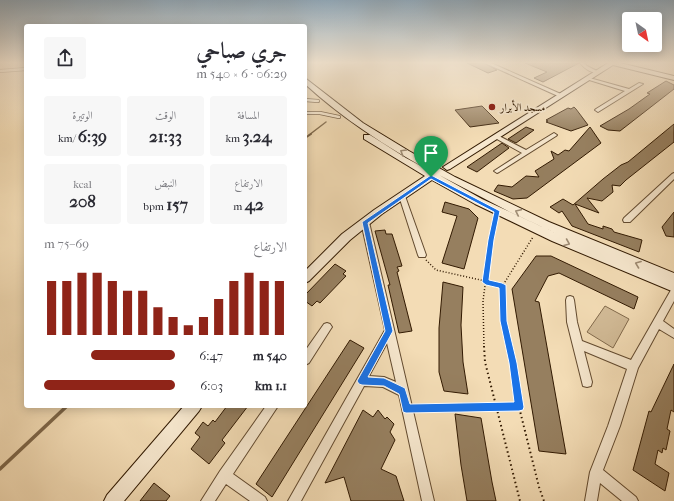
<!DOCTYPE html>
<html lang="ar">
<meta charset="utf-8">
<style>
:root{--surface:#fff;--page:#f7f7f7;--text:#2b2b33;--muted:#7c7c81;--accent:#8f2418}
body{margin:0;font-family:"IM FELL French Canon",Amiri,serif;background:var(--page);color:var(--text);direction:rtl;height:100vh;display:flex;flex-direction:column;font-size:15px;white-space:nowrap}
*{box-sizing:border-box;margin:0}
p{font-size:13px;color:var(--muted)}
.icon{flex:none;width:22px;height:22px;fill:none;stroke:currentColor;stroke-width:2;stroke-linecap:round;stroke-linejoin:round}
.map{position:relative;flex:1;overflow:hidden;direction:ltr}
.drawer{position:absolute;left:24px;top:24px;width:283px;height:384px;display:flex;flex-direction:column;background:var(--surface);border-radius:4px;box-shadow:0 2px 10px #0003;direction:rtl}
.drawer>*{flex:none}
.needle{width:26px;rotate:147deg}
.buttons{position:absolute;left:622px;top:12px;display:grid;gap:8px}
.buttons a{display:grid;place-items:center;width:40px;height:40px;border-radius:4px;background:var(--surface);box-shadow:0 2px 10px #0003;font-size:20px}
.pin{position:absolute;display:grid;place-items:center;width:34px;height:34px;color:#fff;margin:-41px -17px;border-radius:50% 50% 50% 0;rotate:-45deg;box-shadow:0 0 4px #0007}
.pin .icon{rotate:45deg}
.round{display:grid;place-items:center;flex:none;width:42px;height:42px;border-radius:4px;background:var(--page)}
.head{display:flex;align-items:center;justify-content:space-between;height:68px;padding:0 20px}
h1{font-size:22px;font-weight:800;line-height:30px}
.stats{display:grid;grid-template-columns:repeat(3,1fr);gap:6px;height:68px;padding:4px 20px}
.stats div{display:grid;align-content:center;border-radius:4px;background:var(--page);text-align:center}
.stats b{font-size:17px;font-weight:800}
.stats small{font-size:11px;font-weight:400}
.stats p{font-size:11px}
.chart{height:112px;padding:8px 20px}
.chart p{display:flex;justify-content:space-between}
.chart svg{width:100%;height:72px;margin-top:4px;stroke:var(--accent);stroke-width:6}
ul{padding:0 20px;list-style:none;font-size:13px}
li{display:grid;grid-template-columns:64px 48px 1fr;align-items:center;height:30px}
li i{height:10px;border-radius:5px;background:var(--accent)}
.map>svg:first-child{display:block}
.green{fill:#d2bb97;stroke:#826a4c}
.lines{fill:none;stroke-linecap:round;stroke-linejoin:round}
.stream-far2{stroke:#7e6749;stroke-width:1.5}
.stream-far1{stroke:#7e6749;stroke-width:2}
.stream{stroke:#7e6749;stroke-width:3.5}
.building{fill:#967f5f;stroke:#321a02}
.lane-casing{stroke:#624a2f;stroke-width:4}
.street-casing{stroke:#624a2f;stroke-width:2}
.secondary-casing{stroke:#321a02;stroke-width:2}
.path-far2{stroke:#321a02;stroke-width:1;stroke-dasharray:0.5 1.5;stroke-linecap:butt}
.path-far1{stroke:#321a02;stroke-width:1.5;stroke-dasharray:1 2;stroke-linecap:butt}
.path{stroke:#321a02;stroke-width:2;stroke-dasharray:1.5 3;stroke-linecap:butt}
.lane{stroke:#f7e8cf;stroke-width:2.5}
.street{fill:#f7e8cf;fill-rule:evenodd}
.secondary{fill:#f7e8cf;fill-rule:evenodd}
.oneway{stroke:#9e8b73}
.route{fill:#1a73e8;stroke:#fff;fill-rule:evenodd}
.poi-dot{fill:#8f2418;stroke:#f7e8cf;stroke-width:1.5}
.labels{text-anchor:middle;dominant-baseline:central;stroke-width:3.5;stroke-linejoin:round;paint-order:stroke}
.far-poi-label{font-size:11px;fill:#321a02;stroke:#f7e8cf;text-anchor:start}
</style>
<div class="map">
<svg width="674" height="501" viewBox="0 0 674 501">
<rect width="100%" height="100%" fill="#f3dcb5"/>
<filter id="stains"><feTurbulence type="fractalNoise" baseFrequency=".005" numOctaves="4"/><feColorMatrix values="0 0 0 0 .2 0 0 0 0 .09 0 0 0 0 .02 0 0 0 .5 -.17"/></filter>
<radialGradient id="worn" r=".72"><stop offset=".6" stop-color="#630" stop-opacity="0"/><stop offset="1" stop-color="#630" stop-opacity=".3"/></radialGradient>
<!-- green -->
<path class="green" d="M605,306l24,13 -16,29 -26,-16z"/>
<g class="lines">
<!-- stream-far2 -->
<path class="stream-far2" d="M309,135l17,-13"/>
<!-- stream-far1 -->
<path class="stream-far1" d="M305,138l6,-4"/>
<!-- stream -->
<path class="stream" d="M0,469l67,-63"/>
</g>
<!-- building -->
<path class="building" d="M467,63h17l13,7 -9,3z
M525,63h54l-36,19 -9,-4 13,-6z
M666,81l8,4v4l-54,42 -12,-1 -8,-4 29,-17 21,-15 -3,-1z
M482,106l17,17 -29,4 -15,-17z
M574,107l2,2 12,16 -17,6 -25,-9 2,-1 -2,-1 22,-12 3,1z
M674,124v18l-48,38 -6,6 -8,-1 1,7 -11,9 -15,-3 12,15 -24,-9 13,20 15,5v-3l9,3 2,3 28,8 -3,12 -67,-26 -10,-15 -3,2 -9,-6 13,-8 10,6 30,-26 18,-14 7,-3z
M526,127l8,3 -18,13 -8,-4z
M590,127l11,16 -74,55 -14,1 -19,-8 4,-6 14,2 14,-11 13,1 -4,-6 19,-12 -3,-8 7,4 7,-5 4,1z
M502,143l7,5 -32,24 -10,-5z
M445,202l24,7 9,9 -14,51 -22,-6 15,-47 -15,-4z
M674,212v25l-8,-1 -4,-9z
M385,230l1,4h6l10,32 -5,1 2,4 -2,1 15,59 -13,2 -11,-48h2l-15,-54z
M536,256h15l87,41 -4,12 -75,-36 -11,3 -13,25 4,1 27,152 -27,-3 -27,-162z
M335,264l11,7 -3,3 3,2 -26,27 -3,-2 -5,5 -7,-5v-6z
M443,282l20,5 -2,38 2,37 5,32 -24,-3 -5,-19v-44z
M350,340l14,8 -92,149 -16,-13z
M674,364v48l-3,-2 -4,19 3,2 -4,19 -3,-2 -1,5 -4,-3 -3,14 14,9 -4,18 -32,-21 16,-59 2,1z
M227,406h21l-26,34 3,3 -16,21 -18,-15 9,-12 -5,-4 8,-11 5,4 5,-6 2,2z
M363,410l10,7 5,-7 7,9 2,-2 7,7 -4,8 5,8 -14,29 15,7 8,25h-53l-7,-24 -19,6z
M455,414l26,4 11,64 4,19h-29l-6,-36z
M154,483l16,13 -4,5h-26z"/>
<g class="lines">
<!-- lane casing -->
<g class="lane-casing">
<path id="lane" d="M0,71l26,-2
M305,100l13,1
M305,113h15l19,4"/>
</g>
<!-- street casing -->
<g class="street-casing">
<path id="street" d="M485,63h6l72,32 -5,1z
M580,63h4l3,3 12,6c-6,3 -15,-4 -19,-9z
M586,77l43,12 10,-6 4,1 -45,28 -3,-2 1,-1 29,-18 -39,-12z
M554,133l3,2 -1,1 -57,36 -2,1 -3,-2 28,-18 -27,-15v-2h4l27,14z
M674,173v6l-44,43h-6l-1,-2 1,-2 48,-44z
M400,194h4l1,2 21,59 -1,2h-6l-1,-2 -19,-59z
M365,219l4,3 65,279h-12l-23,-106 -16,-8 -19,-1 -63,115h-13l97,-171 -24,-108zM387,343l9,39 -12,-5 -15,-1z
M674,289v12l-11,20 11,8v9l-15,-9 -21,39 -18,58 -17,44 33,27 2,4h-16l-22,-18 -3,18h-12l5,-29 18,-46 19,-57 -43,-18 8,31 -1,4 -4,1 -4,-1 -16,-64 -1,-22 1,-3 3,-1 3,1 1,3 3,22 5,19 49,19 40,-70z
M327,323l3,1 2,3 -2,3 -21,33 -4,2v-14l19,-27z
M266,406h12l-45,68 32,23 2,4h-17l-24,-17 -11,17h-14l19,-30z"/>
</g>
<!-- secondary casing -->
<g class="secondary-casing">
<path id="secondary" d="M608,63h12l54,13v4l-61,-15 -163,104 -3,1 -4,-3z
M305,78l58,45 46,28 46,26 94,45 125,51v19l-122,-51 -77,-37 -43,-24 -50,34 -32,26 -41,41 -4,2v-12l37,-37 32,-24 51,-34 -61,-37v-4h6l36,23 26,14c-45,-25 -89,-53 -127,-88zM439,175l71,37 56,26 -84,-39z
M184,406h18l-3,5 -75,90h-20l3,-6z"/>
</g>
<!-- path-far2 -->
<path class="path-far2" d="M494,227l2,-8"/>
<!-- path-far1 -->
<path class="path-far1" d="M426,260l10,10 67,15
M484,347l-1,-46 8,-61 3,-14
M509,347l-5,-26 -1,-36 30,-48"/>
<!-- path -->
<path class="path" d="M484,346l1,16 35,139
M509,346l11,65 19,76 5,14
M417,409l102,-2"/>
<!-- lane -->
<use href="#lane" class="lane"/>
<!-- street -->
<use href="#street" class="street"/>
<!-- secondary -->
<use href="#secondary" class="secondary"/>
</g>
<!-- one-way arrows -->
<defs><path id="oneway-chevron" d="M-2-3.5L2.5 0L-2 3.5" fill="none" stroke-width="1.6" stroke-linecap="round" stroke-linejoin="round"/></defs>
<g class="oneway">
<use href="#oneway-chevron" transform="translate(403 152) rotate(-149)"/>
<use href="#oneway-chevron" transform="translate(518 212) rotate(-155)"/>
<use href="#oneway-chevron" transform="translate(567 243) rotate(23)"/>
<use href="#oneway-chevron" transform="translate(638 264) rotate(-159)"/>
</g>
<!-- sky -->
<linearGradient id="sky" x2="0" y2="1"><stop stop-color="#92aabb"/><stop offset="0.47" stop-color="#faefde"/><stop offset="1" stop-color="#faefde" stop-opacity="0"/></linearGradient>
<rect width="674" height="133" fill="url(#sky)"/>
<!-- route -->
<path class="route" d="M431,175l69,36 -6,29 -5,40 13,3 4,2 1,36 10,42 7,44 -1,3 -4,1 -113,2 -3,-1 -4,-18 -15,-8 -22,-1 -3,-1 -2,-3 28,-50 -23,-109zM431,179l63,33 -6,28 -6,42 4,3 13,3 1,33 9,42 5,39 -104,2 -5,-16 -21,-10 -16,-1 25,-46 -25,-108z"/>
<!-- markers -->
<circle class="poi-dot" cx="492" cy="107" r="4"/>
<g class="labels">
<!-- far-poi labels -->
<g class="far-poi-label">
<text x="500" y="107">مسجد الأبرار</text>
</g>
</g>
<rect width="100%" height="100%" filter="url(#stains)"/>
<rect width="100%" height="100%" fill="url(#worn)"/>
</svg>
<div class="buttons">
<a><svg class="needle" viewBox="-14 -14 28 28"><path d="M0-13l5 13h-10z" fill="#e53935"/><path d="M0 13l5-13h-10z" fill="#7c7c81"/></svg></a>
</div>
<div class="pin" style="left:431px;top:177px;background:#1e9e55"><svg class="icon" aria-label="arrive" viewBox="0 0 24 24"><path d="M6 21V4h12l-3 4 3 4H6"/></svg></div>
<section class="drawer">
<div class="head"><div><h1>جري صباحي</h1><p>06:29 · 6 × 540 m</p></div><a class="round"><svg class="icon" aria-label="share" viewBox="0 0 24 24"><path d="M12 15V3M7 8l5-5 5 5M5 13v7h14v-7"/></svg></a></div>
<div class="stats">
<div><p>المسافة</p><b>3.24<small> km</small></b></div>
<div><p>الوقت</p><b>21:33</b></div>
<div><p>الوتيرة</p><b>6:39<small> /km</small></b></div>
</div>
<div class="stats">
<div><p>الارتفاع</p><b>42<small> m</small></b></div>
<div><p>النبض</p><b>157<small> bpm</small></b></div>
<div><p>kcal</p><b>208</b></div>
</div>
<div class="chart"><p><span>الارتفاع</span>69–75 m</p>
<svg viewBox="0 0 160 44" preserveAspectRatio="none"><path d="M5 44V11M15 44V11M25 44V6M35 44V6M45 44V11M55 44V17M65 44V17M75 44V27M85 44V33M95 44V38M105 44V33M115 44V22M125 44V11M135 44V6M145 44V11M155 44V11"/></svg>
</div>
<ul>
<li><b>540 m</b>6:47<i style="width:64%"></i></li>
<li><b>1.1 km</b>6:03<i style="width:100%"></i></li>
</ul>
</section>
</div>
